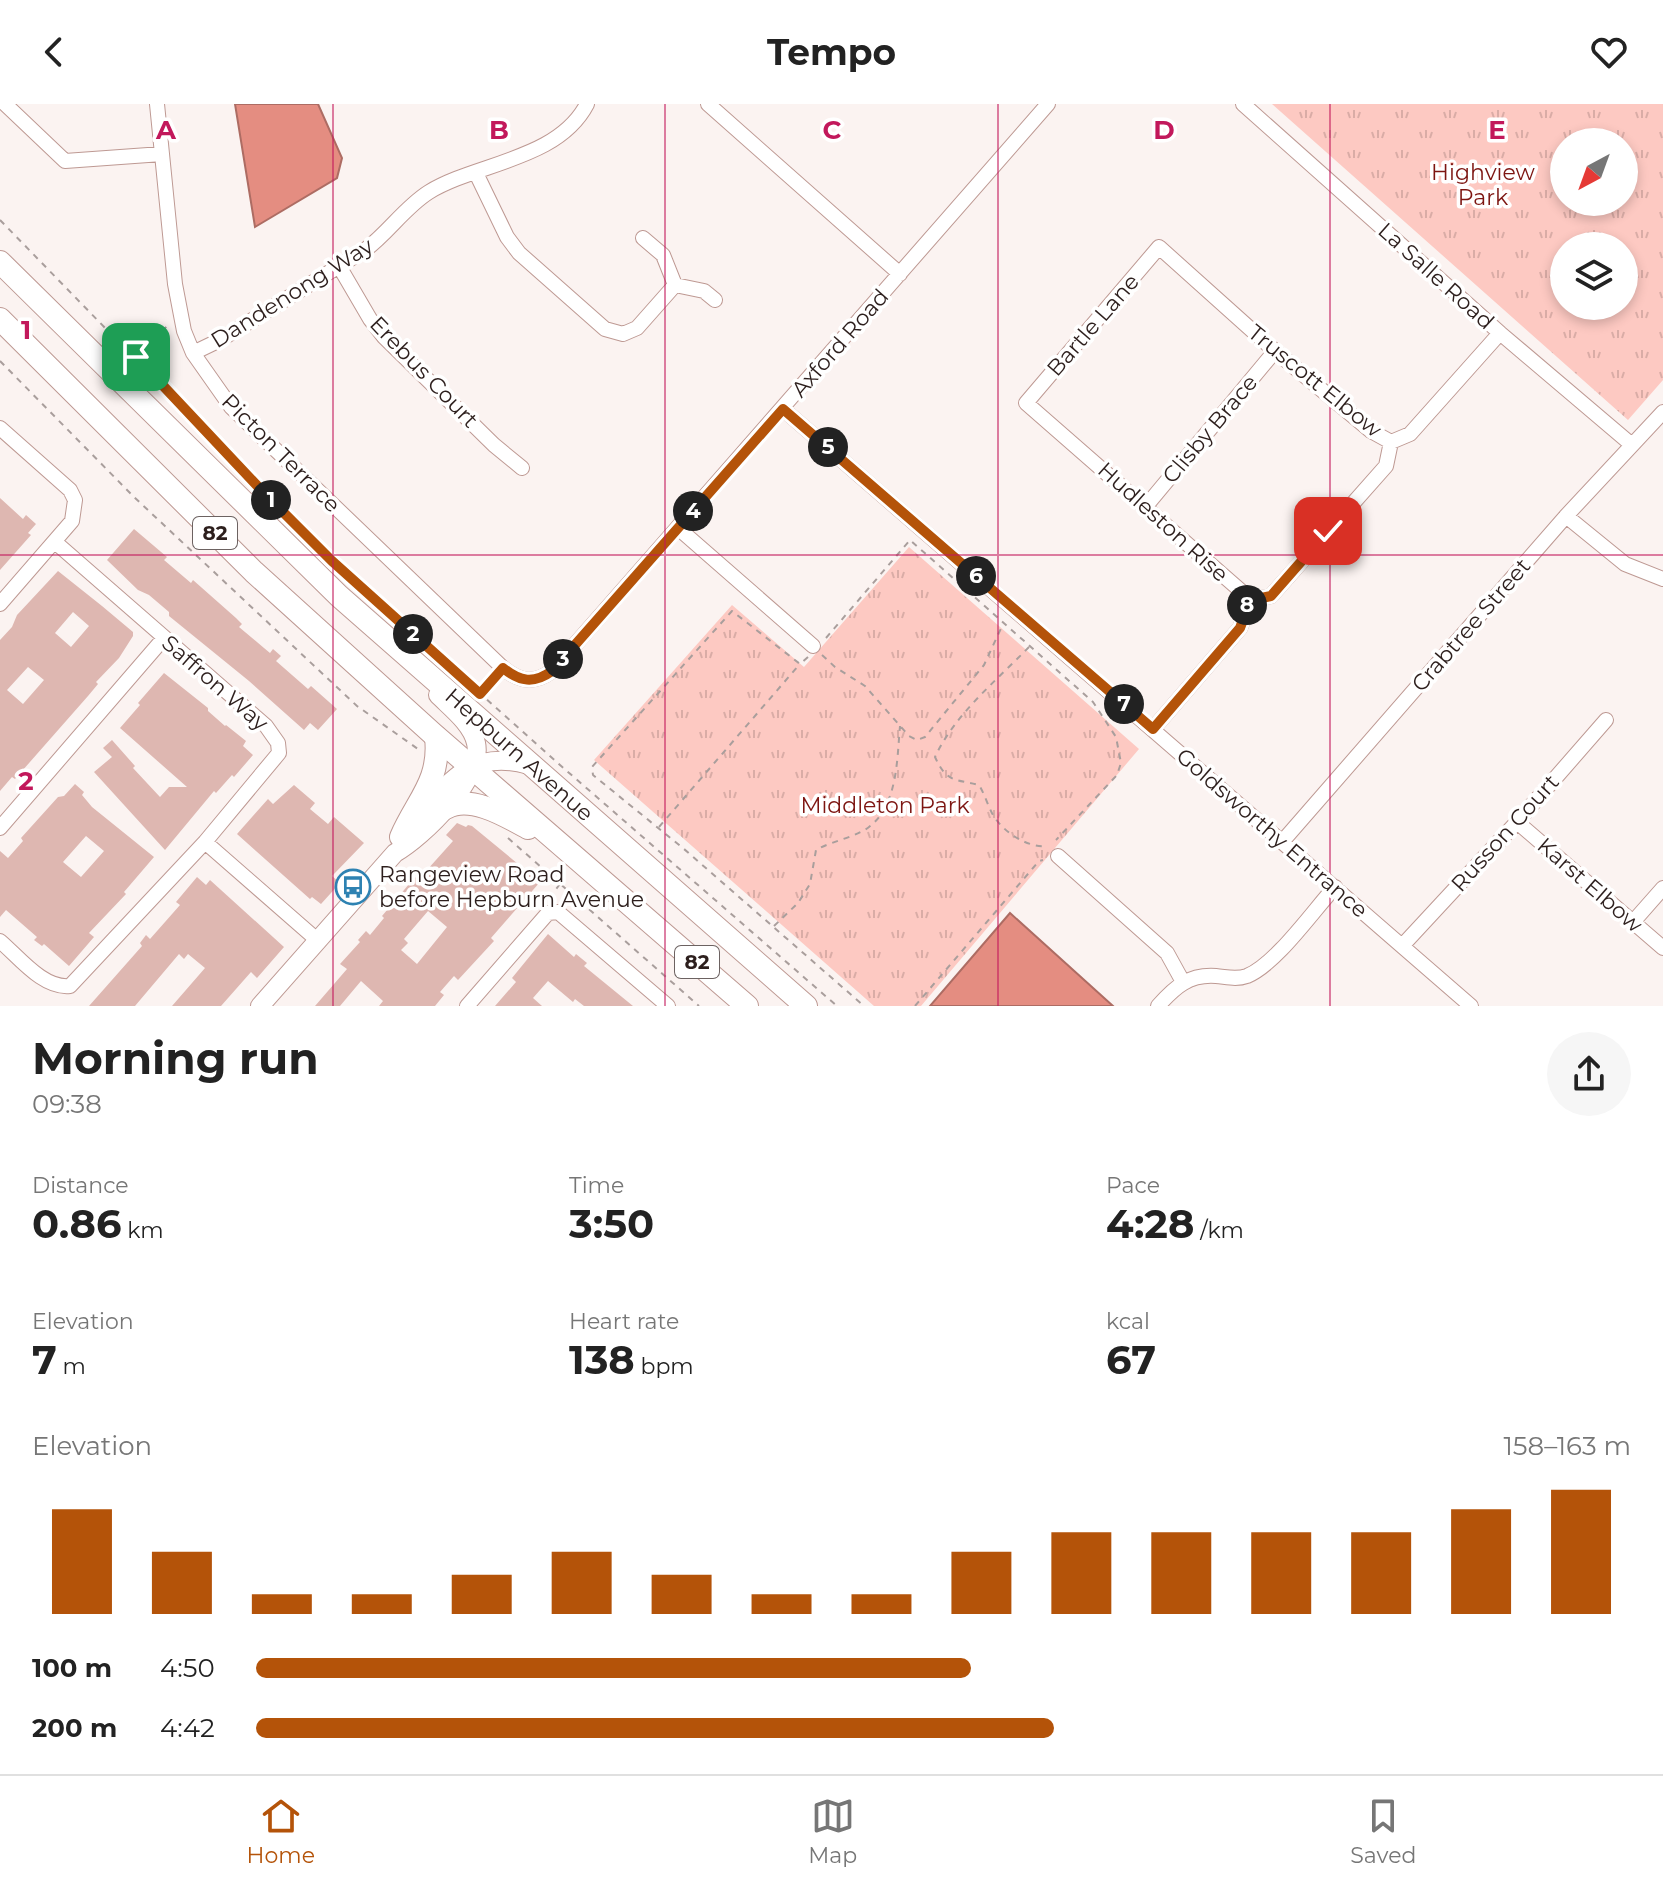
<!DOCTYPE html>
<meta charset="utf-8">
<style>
:root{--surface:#fff;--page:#f6f6f6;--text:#222;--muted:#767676;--line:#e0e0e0;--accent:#b45309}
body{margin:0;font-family:Montserrat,sans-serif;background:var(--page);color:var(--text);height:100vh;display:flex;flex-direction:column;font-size:30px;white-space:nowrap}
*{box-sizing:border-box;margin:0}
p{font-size:26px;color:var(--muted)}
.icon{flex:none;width:44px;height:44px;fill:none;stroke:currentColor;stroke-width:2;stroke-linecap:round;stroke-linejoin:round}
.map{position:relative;height:902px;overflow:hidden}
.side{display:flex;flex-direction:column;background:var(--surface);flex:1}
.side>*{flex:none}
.needle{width:52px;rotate:221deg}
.buttons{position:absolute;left:1550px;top:24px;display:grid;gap:16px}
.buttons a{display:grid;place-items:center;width:88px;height:88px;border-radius:50%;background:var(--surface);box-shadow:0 4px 12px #0003;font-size:40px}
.pin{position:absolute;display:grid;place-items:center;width:68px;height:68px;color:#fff;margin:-34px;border-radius:16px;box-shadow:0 4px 12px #0006}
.km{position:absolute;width:40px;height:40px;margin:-20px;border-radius:50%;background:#222;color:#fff;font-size:22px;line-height:40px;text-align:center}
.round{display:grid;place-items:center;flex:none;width:84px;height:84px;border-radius:42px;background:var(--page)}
.head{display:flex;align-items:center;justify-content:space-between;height:136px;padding:0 32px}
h1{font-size:44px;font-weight:700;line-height:60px}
.figures{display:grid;grid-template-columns:repeat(3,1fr);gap:12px;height:136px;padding:8px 32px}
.figures div{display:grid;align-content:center}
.figures b{font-size:40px;font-weight:700}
.figures small{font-size:22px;font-weight:400}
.figures p{font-size:22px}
.chart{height:224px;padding:16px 32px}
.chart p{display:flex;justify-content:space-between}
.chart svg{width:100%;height:144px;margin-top:8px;stroke:var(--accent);stroke-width:6}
ul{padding:0 32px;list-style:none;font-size:26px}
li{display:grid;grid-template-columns:128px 96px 1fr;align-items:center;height:60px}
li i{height:20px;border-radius:10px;background:var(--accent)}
header{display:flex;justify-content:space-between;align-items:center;height:104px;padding:0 32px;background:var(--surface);font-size:36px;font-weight:700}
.dock{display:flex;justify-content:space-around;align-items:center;height:112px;border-top:2px solid var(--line);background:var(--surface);font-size:22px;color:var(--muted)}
.dock a{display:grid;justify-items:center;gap:4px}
.dock .current{color:var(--accent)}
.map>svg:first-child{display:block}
.grass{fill:url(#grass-tufts);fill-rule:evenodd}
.water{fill:#e48d81;stroke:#ad6c63;stroke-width:2}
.building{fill:#deb7b1;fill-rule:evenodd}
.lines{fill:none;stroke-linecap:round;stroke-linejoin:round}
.minor-casing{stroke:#be9993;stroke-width:16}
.tertiary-casing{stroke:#be9993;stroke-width:20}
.primary-casing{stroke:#be9993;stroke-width:24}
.path{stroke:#a99e9c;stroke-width:2;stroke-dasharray:6 6;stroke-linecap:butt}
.minor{stroke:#fff;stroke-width:14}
.tertiary{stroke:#fff;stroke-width:18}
.primary{stroke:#fff;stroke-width:22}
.route-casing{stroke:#fff;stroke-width:16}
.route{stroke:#b45309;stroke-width:10}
.grid{fill:none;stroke:#c2185b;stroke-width:2;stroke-opacity:0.55}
.labels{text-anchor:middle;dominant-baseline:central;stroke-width:7;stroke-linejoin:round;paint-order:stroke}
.shield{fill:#fff;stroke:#6c6261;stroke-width:2}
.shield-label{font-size:20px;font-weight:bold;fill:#2d1f1d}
.park-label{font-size:22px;fill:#7d1511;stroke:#fff}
.street-label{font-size:22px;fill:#2d1f1d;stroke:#fff}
.poi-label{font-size:22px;fill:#2d1f1d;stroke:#fff;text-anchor:start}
.grid-label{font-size:26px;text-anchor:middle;font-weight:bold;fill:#c2185b;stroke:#fff;stroke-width:7;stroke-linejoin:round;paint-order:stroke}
</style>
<header><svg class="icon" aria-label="back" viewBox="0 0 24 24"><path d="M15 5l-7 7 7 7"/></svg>Tempo<svg class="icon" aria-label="heart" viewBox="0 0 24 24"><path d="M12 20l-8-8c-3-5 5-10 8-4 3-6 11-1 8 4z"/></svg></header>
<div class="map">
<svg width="1663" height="902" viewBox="0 0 1663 902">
<defs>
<pattern id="grass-tufts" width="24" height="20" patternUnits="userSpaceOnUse" patternTransform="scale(2)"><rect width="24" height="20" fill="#fdc9c2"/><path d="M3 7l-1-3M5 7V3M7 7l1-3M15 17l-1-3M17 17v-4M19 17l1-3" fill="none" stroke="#d9aca6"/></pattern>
</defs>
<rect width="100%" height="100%" fill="#fbf3f1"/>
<!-- grass -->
<path class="grass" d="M1272,0h391v276l-35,40zM1564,38h60v60h-60zM1564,142h60v60h-60z
M909,443l230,202 -218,257h-47l-280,-246 138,-155 72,62z"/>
<!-- water -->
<path class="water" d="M235,0h83l24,54 -5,20 -82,49z
M1010,809l103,93h-183z"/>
<!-- building -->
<path class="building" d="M0,394l23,21 3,-4 10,9 -8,9 3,2 -31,35z
M134,425l33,28 -3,3 27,23 2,-3 43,38 6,6 -3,3 25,21 6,5 3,-4 8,7 -5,5 32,28 3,-3 26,23 -19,21 -8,-7 -6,7 -55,-49 -80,-65v-4l-20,-17 -11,-5 -31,-30z
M58,467l44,35 31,26v4l-14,22 -23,24 2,2 -10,12 -73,83 -3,-2 -12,14v-151l12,-13 5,-12zM73,508l16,14 -18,21 -16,-14zM28,563l16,13 -21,24 -16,-14z
M164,569l44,35v3l17,15 1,-1 20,16 -3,5 10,9 -19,22 -2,-2 -16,18 -2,-2 -49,59 -71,-78 18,-15 -9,-9 9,-8 23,26 -2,2 27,29 9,-10h18l-67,-59 20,-23 -2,-2z
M75,680l9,8 -2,3 10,12 62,50 -30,35 2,2 -37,39 5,4 -25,29 -25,-22 -2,2 -8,-6 3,-3 -31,-27 -6,7v-66l8,7 15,-17 -2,-3 37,-41 6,-1zM86,732l18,15 -23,26 -18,-15z
M294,681l21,18 -5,6 18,15 6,-7 30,26 -32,33 8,7 -19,21 -9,-7 -2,2 -73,-65 31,-35 5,5z
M457,719l9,4 2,-2 4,1 68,56 -49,56 3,3 -36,39 -4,-4 -14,16 4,3 -9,11h-56l4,-5 -22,-20 -21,25h-25l32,-37 -7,-5 20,-22 -2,-2 8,-9 4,4 14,-17 -2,-2 33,-39 3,3 35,-39 -7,-6zM428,807l19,16 -30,37 -16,-14 7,-7 -4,-4z
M197,773l9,8 4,-5 74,67 -27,31 -6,-6 -30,34h-49l33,-38 -17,-14 -4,5 -5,-5 -44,52h-46l53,-60 -2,-3 6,-8 4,4 30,-34 -4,-3z
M548,830l26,23 2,-3 11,9 -3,3 49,40h-49l-9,-7 -2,3 -25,-21 -15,17 9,8h-47l21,-24 -4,-4z"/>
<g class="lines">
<!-- minor casing -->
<g class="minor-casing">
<path id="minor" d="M5,0l60,57 97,-7
M157,0l18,180 9,47 9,22 38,54 272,261c17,14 31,16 49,3l496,-567
M708,0l192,170
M1243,0l257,229 132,112
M476,69l31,64 12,16 86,76 18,5 14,-6 38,-43
M643,134l20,17 12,30 29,6 11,9
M339,162l31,53 14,18 110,108 28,23
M193,249l27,-13 145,-90c23,-17 40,-43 64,-58 47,-29 129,-32 158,-88
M783,305l688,597
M0,324l70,62 5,10 -3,21 -72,83
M1146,402l129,-155
M1566,412l59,48 38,15
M678,424l135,118
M1247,497l24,-5 115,-130 5,-24
M1153,625l87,-101c6,-15 10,-23 1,-37l-215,-188 133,-156 116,104 96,80 20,11 19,-8 90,-101
M1517,718l146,126
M0,724l164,-190
M205,738l111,97
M1282,738l284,-326 97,-104
M1058,752l109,97 16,29
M1633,818l30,-34
M0,837c19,16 43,48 70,45l135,-144 74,-89 -1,-10 -12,-17 -211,-184
M1402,842l115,-124 89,-102
M467,902l81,-93 10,-1 110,94
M1158,902c17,-19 31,-32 58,-30 11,1 20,4 31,0 29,-12 66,-65 88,-89"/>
</g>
<!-- tertiary casing -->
<g class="tertiary-casing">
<path id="tertiary" d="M418,714c33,-39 55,-69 111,-53
M260,902l135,-153c28,-16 89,-75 81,-110 -4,-19 -25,-35 -38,-48"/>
</g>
<!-- primary casing -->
<g class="primary-casing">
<g id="primary">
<path id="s1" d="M0,158l339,334 467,410"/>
<path d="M0,215l254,253 179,162 314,272"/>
<path d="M446,704c24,-14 60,8 82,20"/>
<path d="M401,733c16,-37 40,-56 35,-100"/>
</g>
</g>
<!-- path -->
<path class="path" d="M0,116l332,341 228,204 277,241
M137,253l32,-33
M0,257l134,136 223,209 61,43
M826,534l84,-98 183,162 23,35 5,26 -4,12 -61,65
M1029,543c-32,33 -74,67 -94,110 12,26 20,22 44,28 6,10 9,21 14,30 11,18 35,33 54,31
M822,551l13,12 30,19 44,50 8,4 8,-3 59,-72 19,-41
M808,553l-8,7 -68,-53 -140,156 1,8 91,74 180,157
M480,590l14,-16
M659,723l140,-162
M508,734l191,168
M549,794l11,-14
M774,822l24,-23 12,-19 6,-34c16,-9 40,-13 53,-23 29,-22 28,-69 31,-101
M915,902l124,-145 4,-1"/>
<!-- minor -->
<use href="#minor" class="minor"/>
<!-- tertiary -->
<use href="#tertiary" class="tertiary"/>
<!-- primary -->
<use href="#primary" class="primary"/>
</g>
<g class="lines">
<!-- route casing -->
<g class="route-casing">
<path id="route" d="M136,253l129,137 67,67 148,133 23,-26c17,14 31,16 49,3l231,-262 370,320 87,-101 6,-16 1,-11 24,-5 57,-65"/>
</g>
<!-- route -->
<use href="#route" class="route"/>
</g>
<!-- grid -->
<path class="grid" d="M333,0v902M665,0v902M998,0v902M1330,0v902M0,451h1663"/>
<!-- icons -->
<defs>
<g id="bus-ring" transform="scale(1.8)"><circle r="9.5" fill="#fff" stroke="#2e82b2" stroke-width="1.5"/><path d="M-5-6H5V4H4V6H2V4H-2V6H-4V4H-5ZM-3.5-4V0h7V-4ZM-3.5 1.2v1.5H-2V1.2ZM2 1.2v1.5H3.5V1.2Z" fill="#2e82b2"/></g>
</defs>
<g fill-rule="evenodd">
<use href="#bus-ring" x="353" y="783"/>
</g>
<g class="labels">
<!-- shield labels -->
<g class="shield">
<rect x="193" y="413" width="44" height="32" rx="6"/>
<rect x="675" y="842" width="44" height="32" rx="6"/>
</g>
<g class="shield-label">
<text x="215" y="429">82</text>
<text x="697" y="858">82</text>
</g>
<!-- park labels -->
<g class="park-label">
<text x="1483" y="68">Highview<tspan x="1483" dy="25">Park</tspan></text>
<text x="885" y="701">Middleton Park</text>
</g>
<!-- street labels -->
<g class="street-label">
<text transform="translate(1436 172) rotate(42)">La Salle Road</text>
<text transform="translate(292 189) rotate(-32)">Dandenong Way</text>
<text transform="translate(1093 221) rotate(-49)">Bartle Lane</text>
<text transform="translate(840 239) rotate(-49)">Axford Road</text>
<text transform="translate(424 268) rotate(46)">Erebus Court</text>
<text transform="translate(1315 277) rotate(39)">Truscott Elbow</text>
<text transform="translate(1210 325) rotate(-50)">Clisby Brace</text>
<text transform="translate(281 349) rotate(45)">Picton Terrace</text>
<text transform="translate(1163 418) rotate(42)">Hudleston Rise</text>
<text transform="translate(1471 521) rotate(-49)">Crabtree Street</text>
<text transform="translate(215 579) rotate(41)">Saffron Way</text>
<text stroke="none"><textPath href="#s1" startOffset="716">Hepburn Avenue</textPath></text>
<text transform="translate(1272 729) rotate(41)">Goldsworthy Entrance</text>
<text transform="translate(1505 729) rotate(-48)">Russon Court</text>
<text transform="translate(1590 781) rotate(41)">Karst Elbow</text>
</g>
<!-- poi labels -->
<g class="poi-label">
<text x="379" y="770">Rangeview Road<tspan x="379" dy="25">before Hepburn Avenue</tspan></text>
</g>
</g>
<g class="grid-label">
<text x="166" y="35">A</text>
<text x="499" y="35">B</text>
<text x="832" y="35">C</text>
<text x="1164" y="35">D</text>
<text x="1497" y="35">E</text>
<text x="26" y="235">1</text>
<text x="26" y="686">2</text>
</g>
</svg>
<div class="buttons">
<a><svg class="needle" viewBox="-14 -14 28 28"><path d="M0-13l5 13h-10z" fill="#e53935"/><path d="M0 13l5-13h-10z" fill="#767676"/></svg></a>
<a><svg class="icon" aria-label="layers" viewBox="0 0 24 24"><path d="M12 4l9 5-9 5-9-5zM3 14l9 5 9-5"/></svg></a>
</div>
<div class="pin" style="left:136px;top:253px;background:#1e9e55"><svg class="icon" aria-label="arrive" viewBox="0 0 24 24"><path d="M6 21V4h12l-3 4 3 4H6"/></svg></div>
<div class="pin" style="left:1328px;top:427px;background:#d93025"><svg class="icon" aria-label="check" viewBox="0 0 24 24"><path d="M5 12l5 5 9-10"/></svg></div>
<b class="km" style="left:271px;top:396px">1</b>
<b class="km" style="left:413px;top:530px">2</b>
<b class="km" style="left:563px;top:555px">3</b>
<b class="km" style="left:693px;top:407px">4</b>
<b class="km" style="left:828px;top:343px">5</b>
<b class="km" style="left:976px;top:472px">6</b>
<b class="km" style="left:1124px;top:600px">7</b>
<b class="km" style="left:1247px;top:501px">8</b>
</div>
<section class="side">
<div class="head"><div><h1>Morning run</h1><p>09:38</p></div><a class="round"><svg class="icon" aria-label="share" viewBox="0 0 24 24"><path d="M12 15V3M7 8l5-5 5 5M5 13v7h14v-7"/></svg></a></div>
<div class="figures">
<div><p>Distance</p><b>0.86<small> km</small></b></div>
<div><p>Time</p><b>3:50</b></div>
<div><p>Pace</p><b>4:28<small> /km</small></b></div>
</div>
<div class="figures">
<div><p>Elevation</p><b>7<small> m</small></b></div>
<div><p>Heart rate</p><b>138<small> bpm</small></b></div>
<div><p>kcal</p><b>67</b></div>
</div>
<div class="chart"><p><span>Elevation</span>158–163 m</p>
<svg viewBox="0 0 160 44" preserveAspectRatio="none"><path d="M5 44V12M15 44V25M25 44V38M35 44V38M45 44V32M55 44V25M65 44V32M75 44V38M85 44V38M95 44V25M105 44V19M115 44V19M125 44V19M135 44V19M145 44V12M155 44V6"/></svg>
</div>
<ul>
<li><b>100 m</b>4:50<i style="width:52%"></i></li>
<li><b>200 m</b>4:42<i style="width:58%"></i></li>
</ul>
</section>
<nav class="dock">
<a class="current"><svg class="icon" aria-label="home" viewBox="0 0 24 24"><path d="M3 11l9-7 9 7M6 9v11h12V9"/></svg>Home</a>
<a><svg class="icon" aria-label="map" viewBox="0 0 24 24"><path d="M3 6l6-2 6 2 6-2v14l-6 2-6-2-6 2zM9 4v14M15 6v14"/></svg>Map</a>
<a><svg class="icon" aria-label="saved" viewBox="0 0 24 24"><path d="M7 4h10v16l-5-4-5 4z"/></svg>Saved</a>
</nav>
